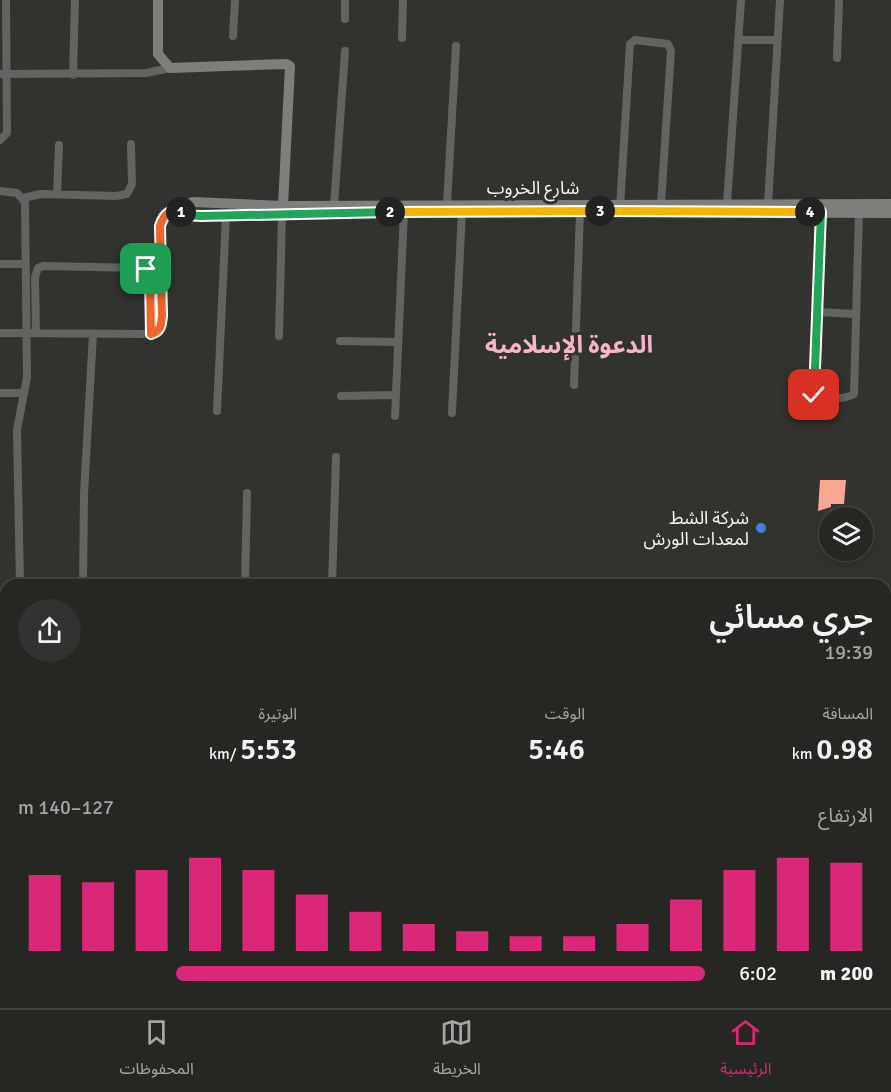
<!DOCTYPE html>
<html lang="ar">
<meta charset="utf-8">
<style>
:root{--surface:#262623;--page:#323230;--text:#f1f3f6;--muted:#a4a5a6;--line:#424341;--accent:#db2777}
body{margin:0;font-family:Signika,"Noto Sans Arabic",sans-serif;background:var(--page);color:var(--text);direction:rtl;height:100vh;display:flex;flex-direction:column;font-size:22px;white-space:nowrap}
*{box-sizing:border-box;margin:0}
p{font-size:20px;color:var(--muted)}
.icon{flex:none;width:33px;height:33px;fill:none;stroke:currentColor;stroke-width:2;stroke-linecap:round;stroke-linejoin:round}
.map{position:relative;flex:1;overflow:hidden;direction:ltr}
.side{position:absolute;left:0px;top:579px;width:891px;height:429px;display:flex;flex-direction:column;background:var(--surface);border-radius:18px 18px 0 0;box-shadow:0 3px 9px #0003,0 0 0 2px var(--line);direction:rtl}
.side>*{flex:none}
.controls{position:absolute;left:819px;top:507px;display:grid;gap:12px}
.controls a{display:grid;place-items:center;width:54px;height:54px;border-radius:50%;background:var(--surface);box-shadow:0 3px 9px #0003,0 0 0 2px var(--line);font-size:30px}
.pin{position:absolute;display:grid;place-items:center;width:51px;height:51px;color:#fff;margin:-26px;border-radius:12px;box-shadow:0 3px 9px #0006}
.km{position:absolute;width:30px;height:30px;margin:-15px;border-radius:50%;background:#222;color:#fff;font-size:16px;line-height:30px;text-align:center}
.round{display:grid;place-items:center;flex:none;width:63px;height:63px;border-radius:32px;background:var(--page)}
.summary{display:flex;align-items:center;justify-content:space-between;height:102px;padding:0 18px}
h1{font-size:33px;font-weight:600;line-height:45px}
.metrics{display:grid;grid-template-columns:repeat(3,1fr);gap:9px;height:102px;padding:6px 18px}
.metrics div{display:grid;align-content:center}
.metrics b{font-size:30px;font-weight:600}
.metrics small{font-size:16px;font-weight:400}
.metrics p{font-size:16px}
.chart{height:168px;padding:12px 18px}
.chart p{display:flex;justify-content:space-between}
.chart svg{width:100%;height:108px;margin-top:6px;stroke:var(--accent);stroke-width:6}
ul{padding:0 18px;list-style:none;font-size:20px}
li{display:grid;grid-template-columns:96px 72px 1fr;align-items:center;height:45px}
li i{height:15px;border-radius:8px;background:var(--accent)}
.tab-bar{display:flex;justify-content:space-around;align-items:center;height:84px;border-top:2px solid var(--line);background:var(--surface);font-size:16px;color:var(--muted)}
.tab-bar a{display:grid;justify-items:center;gap:3px}
.tab-bar .active{color:var(--accent)}
.map>svg:first-child{display:block}
.green{fill:#39440d}
.building{fill:#faa792}
.lines{fill:none;stroke-linecap:round;stroke-linejoin:round}
.minor{stroke:#636362;stroke-width:8}
.tertiary{stroke:#636362;stroke-width:9}
.secondary{stroke:#7f7e7c;stroke-width:10}
.split-1-casing{stroke:#fff;stroke-width:12}
.split-2-casing{stroke:#fff;stroke-width:12}
.split-3-casing{stroke:#fff;stroke-width:12}
.split-4-casing{stroke:#fff;stroke-width:12}
.split-5-casing{stroke:#fff;stroke-width:12}
.split-1{stroke:#f0652b;stroke-width:8}
.split-2{stroke:#22a559;stroke-width:8}
.split-3{stroke:#f5b400;stroke-width:8}
.split-4{stroke:#f5b400;stroke-width:8}
.split-5{stroke:#22a559;stroke-width:8}
.shop-dot{fill:#3f7fe0;stroke:#32322f;stroke-width:2}
.labels{text-anchor:middle;dominant-baseline:central;stroke-width:6;stroke-linejoin:round;paint-order:stroke}
.street-label{font-size:18px;fill:#f5f4f3;stroke:#32322f}
.poi-label{font-size:18px;fill:#f5f4f3;stroke:#32322f;text-anchor:end}
.district-label{font-size:24px;font-weight:bold;fill:#f7b5c5;stroke:#32322f}
</style>
<div class="map">
<svg width="891" height="1008" viewBox="0 0 891 1008">
<rect width="100%" height="100%" fill="#32322f"/>
<!-- green -->
<path class="green" d="M885,924h6v84h-57v-6h51z
M733,1002h75v6h-84z"/>
<!-- building -->
<path class="building" d="M820,480h26l-2,24h-13v3l-13,4z"/>
<g class="lines">
<!-- minor -->
<path class="minor" d="M345,19v-19
M233,36l2,-36
M402,38l1,-38
M738,40h39
M837,58l2,-58
M0,74l146,-1 24,-5
M73,75l2,-75
M0,140l7,-7 -1,-133
M0,191l17,2 8,9 2,175 -10,53 3,155
M57,194l2,-49
M23,198l18,-4 75,2 11,-2 5,-10 -1,-40
M447,204l9,-158
M727,204l14,-204
M768,204l12,-204
M334,205l11,-154
M620,207l10,-163 5,-4 33,4 3,7 -10,153
M821,212l-7,182 2,2c11,2 29,4 38,-2l5,-182
M0,264h25
M817,312l39,2
M0,333l151,1 -2,-62 -8,-4 -98,-2 -5,2 -3,9 1,56
M151,334c10,-3 10,-9 11,-17l-2,-91c4,-12 8,-15 20,-16
M279,336l3,-120
M340,341l57,1
M574,385l6,-174
M0,393h24
M341,396l54,-1
M217,411l9,-196
M452,413l10,-202
M395,416l9,-204
M83,585l1,-91 9,-160
M245,585l2,-92
M332,585l4,-128"/>
<!-- tertiary -->
<path class="tertiary" d="M0,641h6
M885,644h6"/>
<!-- secondary -->
<path class="secondary" d="M158,0v54l12,14 116,-4 4,2 -7,140
M891,204l-608,2 -90,-4 -9,3 -4,5 5,5 16,1 251,-5 439,2"/>
</g>
<g class="lines">
<!-- split-1 casing -->
<g class="split-1-casing">
<path id="split-1" d="M146,269l4,10 1,55c10,-3 10,-9 11,-18l-2,-90c4,-12 8,-15 20,-16l1,2"/>
</g>
<!-- split-2 casing -->
<g class="split-2-casing">
<path id="split-2" d="M181,212l4,3 16,1 189,-4"/>
</g>
<!-- split-3 casing -->
<g class="split-3-casing">
<path id="split-3" d="M390,212l210,-1"/>
</g>
<!-- split-4 casing -->
<g class="split-4-casing">
<path id="split-4" d="M600,211l210,1"/>
</g>
<!-- split-5 casing -->
<g class="split-5-casing">
<path id="split-5" d="M810,212h11l-7,183"/>
</g>
<!-- split-1 -->
<use href="#split-1" class="split-1"/>
<!-- split-2 -->
<use href="#split-2" class="split-2"/>
<!-- split-3 -->
<use href="#split-3" class="split-3"/>
<!-- split-4 -->
<use href="#split-4" class="split-4"/>
<!-- split-5 -->
<use href="#split-5" class="split-5"/>
</g>
<!-- markers -->
<circle class="shop-dot" cx="761" cy="528" r="6"/>
<g class="labels">
<!-- street labels -->
<g class="street-label">
<text x="533" y="188">شارع الخروب</text>
</g>
<!-- poi labels -->
<g class="poi-label">
<text x="749" y="518">شركة الشط<tspan x="749" dy="21">لمعدات الورش</tspan></text>
</g>
<!-- district labels -->
<g class="district-label">
<text x="569" y="345">الدعوة الإسلامية</text>
</g>
</g>
</svg>
<div class="controls">
<a><svg class="icon" aria-label="layers" viewBox="0 0 24 24"><path d="M12 4l9 5-9 5-9-5zM3 14l9 5 9-5"/></svg></a>
</div>
<div class="pin" style="left:146px;top:269px;background:#1e9e55"><svg class="icon" aria-label="arrive" viewBox="0 0 24 24"><path d="M6 21V4h12l-3 4 3 4H6"/></svg></div>
<div class="pin" style="left:814px;top:395px;background:#d93025"><svg class="icon" aria-label="check" viewBox="0 0 24 24"><path d="M5 12l5 5 9-10"/></svg></div>
<b class="km" style="left:181px;top:212px">1</b>
<b class="km" style="left:390px;top:212px">2</b>
<b class="km" style="left:600px;top:211px">3</b>
<b class="km" style="left:810px;top:212px">4</b>
<section class="side">
<div class="summary"><div><h1>جري مسائي</h1><p>19:39</p></div><a class="round"><svg class="icon" aria-label="share" viewBox="0 0 24 24"><path d="M12 15V3M7 8l5-5 5 5M5 13v7h14v-7"/></svg></a></div>
<div class="metrics">
<div><p>المسافة</p><b>0.98<small> km</small></b></div>
<div><p>الوقت</p><b>5:46</b></div>
<div><p>الوتيرة</p><b>5:53<small> /km</small></b></div>
</div>
<div class="chart"><p><span>الارتفاع</span>127–140 m</p>
<svg viewBox="0 0 160 44" preserveAspectRatio="none"><path d="M5 44V13M15 44V16M25 44V11M35 44V6M45 44V11M55 44V21M65 44V28M75 44V33M85 44V36M95 44V38M105 44V38M115 44V33M125 44V23M135 44V11M145 44V6M155 44V8"/></svg>
</div>
<ul>
<li><b>200 m</b>6:02<i style="width:77%"></i></li>
</ul>
</section>
</div>
<nav class="tab-bar">
<a class="active"><svg class="icon" aria-label="home" viewBox="0 0 24 24"><path d="M3 11l9-7 9 7M6 9v11h12V9"/></svg>الرئيسية</a>
<a><svg class="icon" aria-label="map" viewBox="0 0 24 24"><path d="M3 6l6-2 6 2 6-2v14l-6 2-6-2-6 2zM9 4v14M15 6v14"/></svg>الخريطة</a>
<a><svg class="icon" aria-label="saved" viewBox="0 0 24 24"><path d="M7 4h10v16l-5-4-5 4z"/></svg>المحفوظات</a>
</nav>
